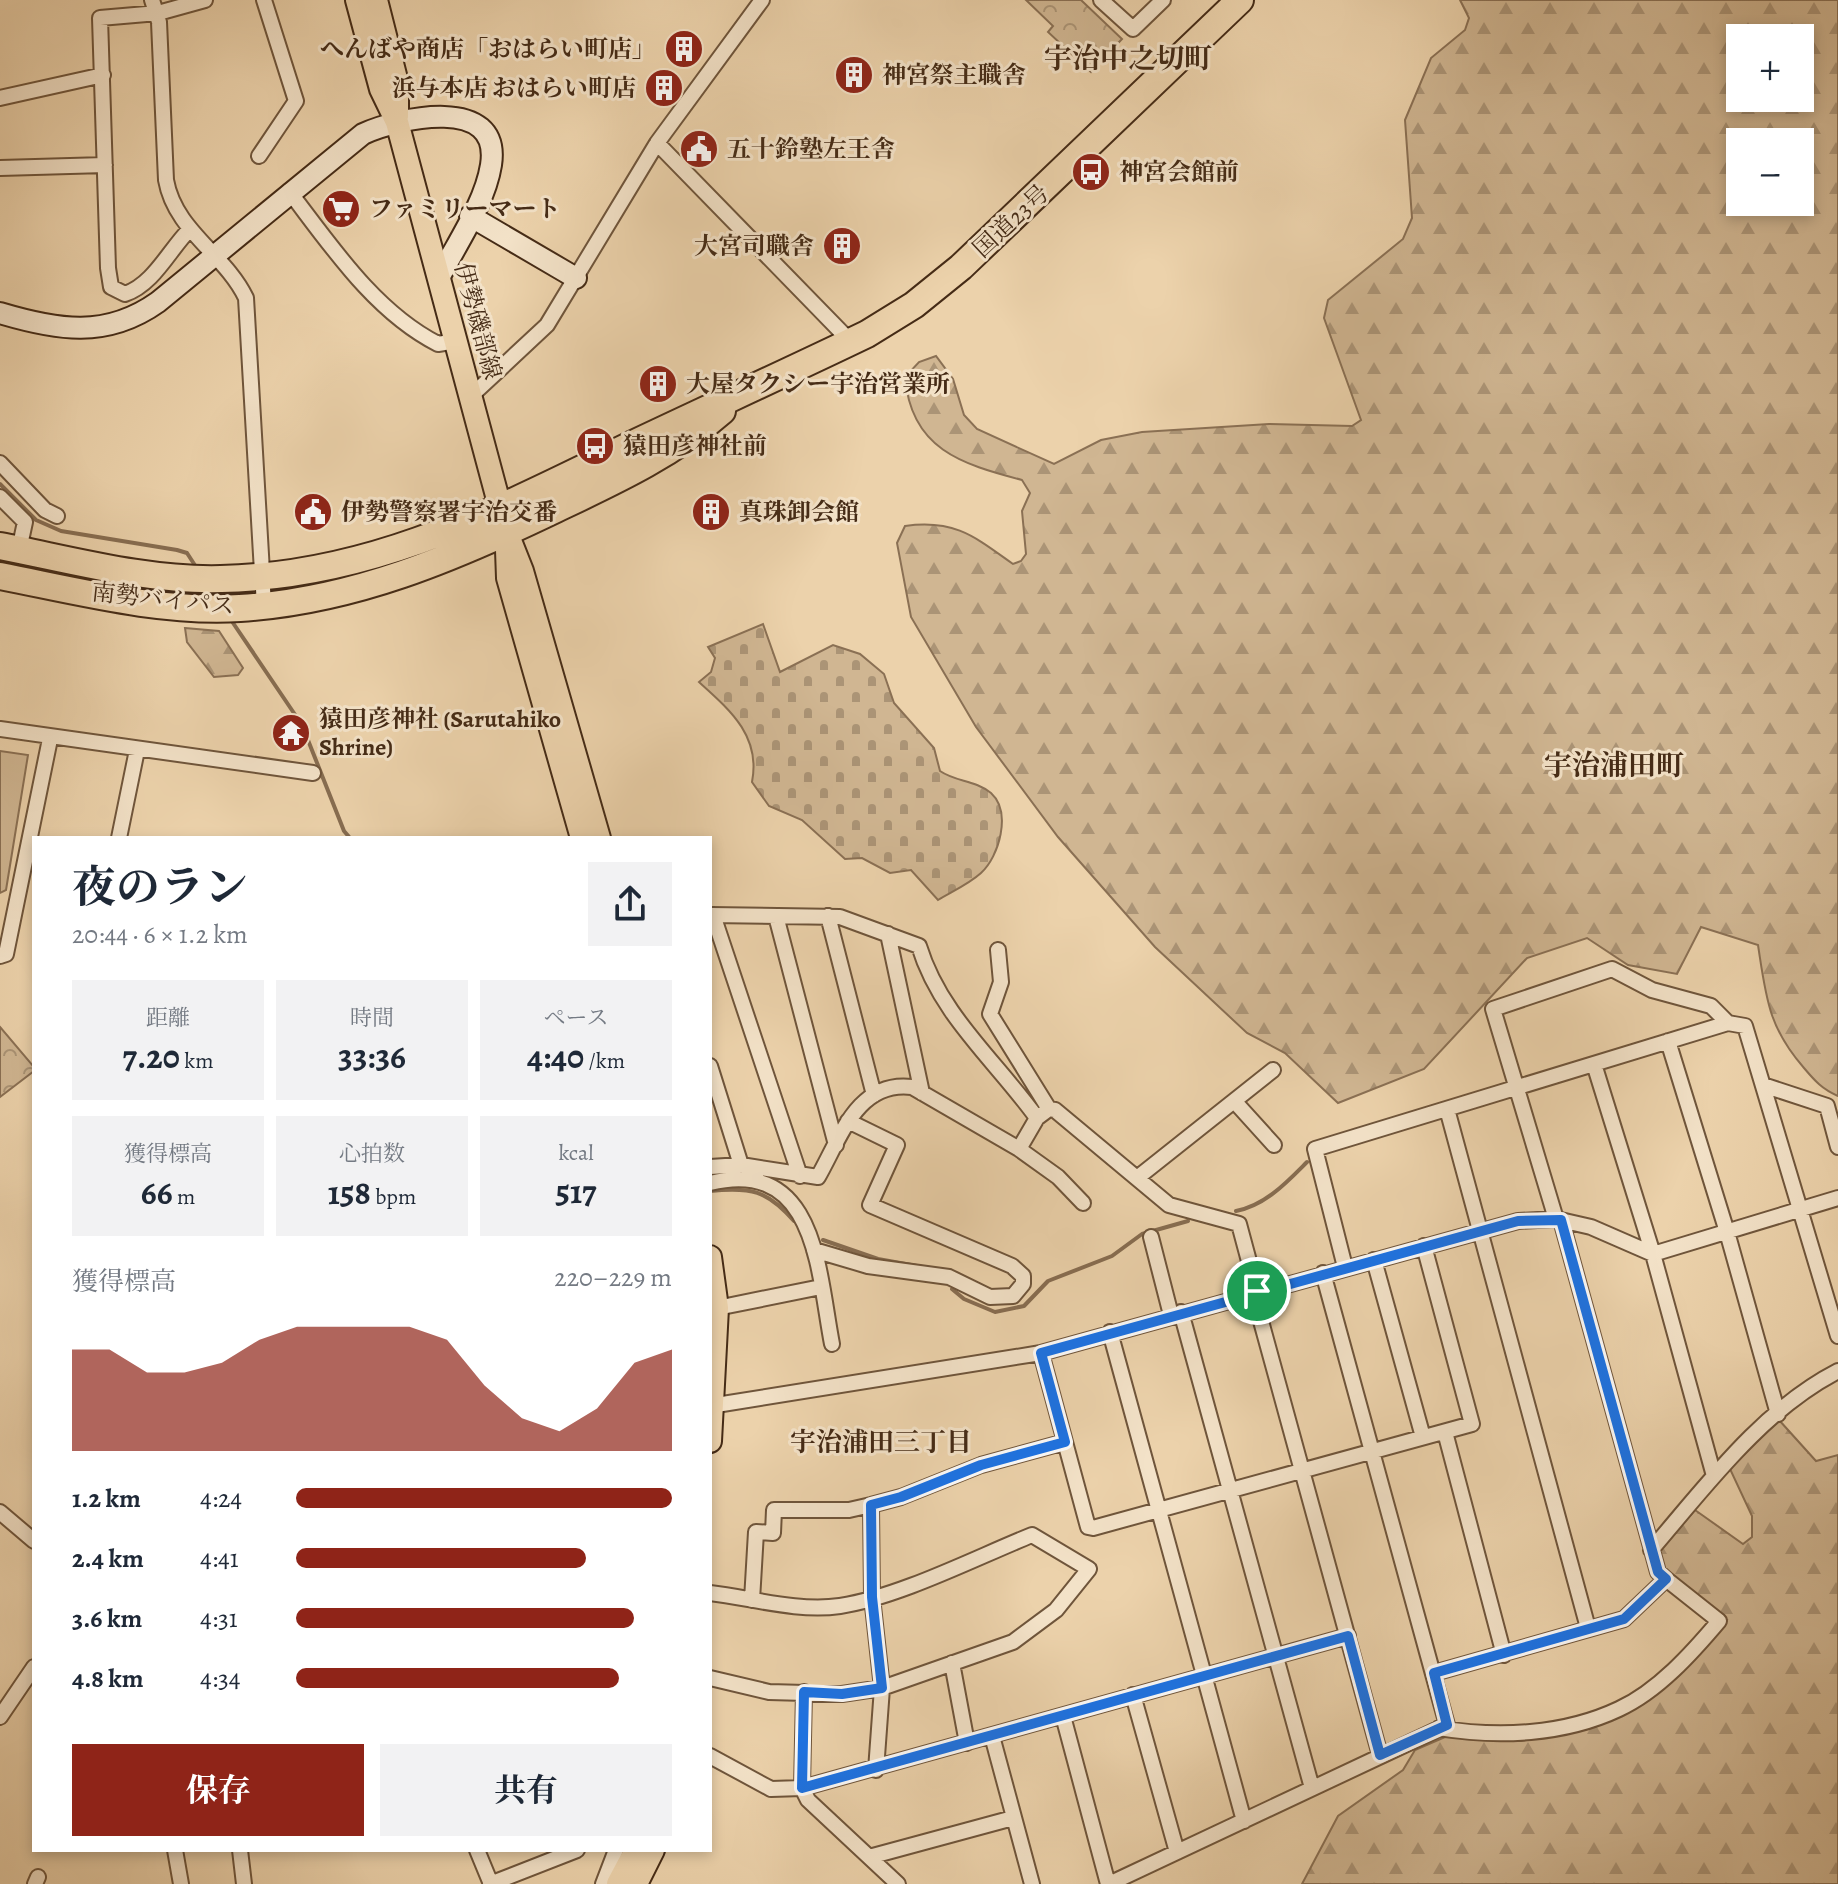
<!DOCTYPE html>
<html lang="ja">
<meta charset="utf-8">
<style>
:root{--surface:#fff;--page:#f2f2f3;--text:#1f2937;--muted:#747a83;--accent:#8f2418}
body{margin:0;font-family:Alegreya,"Noto Serif JP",serif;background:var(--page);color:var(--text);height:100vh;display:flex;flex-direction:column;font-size:30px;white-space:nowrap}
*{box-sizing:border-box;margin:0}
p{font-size:26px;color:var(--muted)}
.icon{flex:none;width:44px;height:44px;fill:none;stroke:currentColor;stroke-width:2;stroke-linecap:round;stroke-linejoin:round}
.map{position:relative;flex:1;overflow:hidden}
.side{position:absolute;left:32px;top:836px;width:680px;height:1016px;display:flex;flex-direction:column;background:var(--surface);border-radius:0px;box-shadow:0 4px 12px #0003}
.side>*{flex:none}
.tools{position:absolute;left:1726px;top:24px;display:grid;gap:16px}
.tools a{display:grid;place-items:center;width:88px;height:88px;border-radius:0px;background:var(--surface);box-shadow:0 4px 12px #0003;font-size:40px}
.pin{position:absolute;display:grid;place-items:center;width:68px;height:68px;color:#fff;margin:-34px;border:4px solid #fff;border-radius:50%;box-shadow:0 2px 8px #0007}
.round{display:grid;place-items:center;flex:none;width:84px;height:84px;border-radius:0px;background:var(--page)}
.summary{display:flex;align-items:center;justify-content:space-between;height:136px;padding:0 40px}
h1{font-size:44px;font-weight:700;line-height:60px}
.figures{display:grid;grid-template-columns:repeat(3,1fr);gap:12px;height:136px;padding:8px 40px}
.figures div{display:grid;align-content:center;border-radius:0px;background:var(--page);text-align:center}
.figures b{font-size:34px;font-weight:700}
.figures small{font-size:22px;font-weight:400}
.figures p{font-size:22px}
.chart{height:224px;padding:16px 40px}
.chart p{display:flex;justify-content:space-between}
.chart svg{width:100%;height:144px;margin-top:8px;fill:var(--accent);opacity:.7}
.action{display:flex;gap:16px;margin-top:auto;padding:16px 40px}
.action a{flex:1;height:92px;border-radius:0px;background:var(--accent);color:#fff;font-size:32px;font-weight:700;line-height:92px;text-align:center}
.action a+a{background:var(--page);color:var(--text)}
ul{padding:0 40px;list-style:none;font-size:26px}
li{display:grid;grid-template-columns:128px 96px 1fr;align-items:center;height:60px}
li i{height:20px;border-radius:10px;background:var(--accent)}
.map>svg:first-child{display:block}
.grass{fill:url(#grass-dots);stroke:#8a7054;stroke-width:2}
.forest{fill:url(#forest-firs);stroke:#8a7054;stroke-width:2;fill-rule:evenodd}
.cemetery{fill:url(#cemetery-stones);stroke:#8a7054;stroke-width:2}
.park{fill:url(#park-crowns);stroke:#8a7054;stroke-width:2}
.pitch{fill:#d0b692;stroke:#8a7054;stroke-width:2}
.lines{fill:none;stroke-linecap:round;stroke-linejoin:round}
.stream{stroke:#876d51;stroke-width:4}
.street-casing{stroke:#6f553b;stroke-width:18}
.secondary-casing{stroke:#452b16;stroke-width:24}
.primary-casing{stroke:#452b16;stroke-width:26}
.highway-casing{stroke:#452b16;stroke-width:30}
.street{stroke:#f3e2c8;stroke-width:14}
.secondary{stroke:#f3e2c8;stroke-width:20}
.primary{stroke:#ecd2ab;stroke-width:22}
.highway{stroke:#ecd2ab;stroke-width:26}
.route-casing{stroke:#fff;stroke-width:16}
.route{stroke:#1a73e8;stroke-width:10}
.labels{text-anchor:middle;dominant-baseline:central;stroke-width:6;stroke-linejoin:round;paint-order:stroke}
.poi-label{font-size:24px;font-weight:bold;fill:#452b16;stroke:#f3e2c8;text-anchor:start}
.street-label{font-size:24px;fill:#452b16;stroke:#f3e2c8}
.neighbourhood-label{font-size:26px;font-weight:bold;fill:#452b16;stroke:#f3e2c8}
.quarter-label{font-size:28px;font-weight:bold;fill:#452b16;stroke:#f3e2c8}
</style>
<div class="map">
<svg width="1838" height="1884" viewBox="0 0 1838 1884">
<defs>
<pattern id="grass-dots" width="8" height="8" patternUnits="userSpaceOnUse" patternTransform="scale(2)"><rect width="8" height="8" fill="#d0b692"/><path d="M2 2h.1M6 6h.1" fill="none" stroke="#ab9476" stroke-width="1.8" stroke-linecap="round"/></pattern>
<pattern id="forest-firs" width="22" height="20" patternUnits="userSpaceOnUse" patternTransform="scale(2)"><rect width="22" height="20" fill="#d0b692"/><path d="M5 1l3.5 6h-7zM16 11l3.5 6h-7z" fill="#ab9476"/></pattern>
<pattern id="cemetery-stones" width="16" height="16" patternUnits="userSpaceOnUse" patternTransform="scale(2)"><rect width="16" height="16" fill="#d0b692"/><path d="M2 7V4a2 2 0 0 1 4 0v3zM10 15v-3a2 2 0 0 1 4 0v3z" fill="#ab9476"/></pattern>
<pattern id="park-crowns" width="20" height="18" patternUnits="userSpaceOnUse" patternTransform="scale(2)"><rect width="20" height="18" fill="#d0b692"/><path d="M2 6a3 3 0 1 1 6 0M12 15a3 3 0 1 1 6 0" fill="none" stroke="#ab9476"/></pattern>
</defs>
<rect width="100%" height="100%" fill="#ecd2ab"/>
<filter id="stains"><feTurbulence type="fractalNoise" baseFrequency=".0025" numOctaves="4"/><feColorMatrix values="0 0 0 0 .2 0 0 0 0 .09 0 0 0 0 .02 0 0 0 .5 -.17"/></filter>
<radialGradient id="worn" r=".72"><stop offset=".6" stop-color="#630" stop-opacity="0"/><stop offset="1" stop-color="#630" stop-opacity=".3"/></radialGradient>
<!-- grass -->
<path class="grass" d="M0,558l231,33 1,3 -74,-2 -158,-28z"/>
<!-- forest -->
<path class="forest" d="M1460,0h378v1096c-16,-7 -23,-15 -34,-28 -36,-41 -38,-71 -46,-123l-57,-18 -24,47 -49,-9 -41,-27 -60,20 -103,111 -86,34 -53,-50 -38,-20 -92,-86 -97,-110 -82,-110 -65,-110 -14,-74 8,-17c50,-7 70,11 108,38l8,-3 5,-7 -4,-43 8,-18 -8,-13c-61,-16 -111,-31 -117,-103l14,-15 17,-6 17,23 11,36 13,14 77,35 47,-24 41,-8 127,-8 83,2 9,-6 -37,-102 4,-18 75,-61 9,-21 -7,-98 26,-62 34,-28 4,-12zM1740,38h60v60h-60zM1740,142h60v60h-60z
M185,628l34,3 24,37 -5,7 -24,2 -27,-35z
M1779,1420l37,41 22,-6v429h-536l36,-68 65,-46 12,-20 30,-13 76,4 47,-9 68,-26 58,-46 33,-40 -64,-51 -4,-18 36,-41 48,34 9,-7v-21l-22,-47z"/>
<!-- cemetery -->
<path class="cemetery" d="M763,624l17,48 53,-27 27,9 24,20 10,29 40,45 6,23c16,11 35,9 51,22 21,19 8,64 -10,80 -12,11 -30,19 -43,27l-27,-30 -21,3 -28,-15 -17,1 -43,-39 -33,-14 -17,-24c9,-46 -22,-72 -53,-100l12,-10 4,-14 -7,-11z"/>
<!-- park -->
<path class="park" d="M1026,0h55l41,39 -31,33 -43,-40 5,-6z
M0,1027l34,40v4l-34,26z"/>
<!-- pitch -->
<path class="pitch" d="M0,751l28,4 -22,135 -6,3z"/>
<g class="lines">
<!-- stream -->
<path class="stream" d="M0,484l36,36 25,11 116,19 10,3 11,17
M229,617l73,108 42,106 6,7
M710,1191c41,-4 57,-1 84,30
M1236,1211c30,-6 51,-29 71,-49
M823,1240l55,19 61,11
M952,1289l12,10 31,13 29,-6 24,-25 64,-25 30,-22 46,-13"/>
<!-- street casing -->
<g class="street-casing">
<path id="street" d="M152,0l7,22 7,158c9,51 59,74 80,118l18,308
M1101,0l32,29 30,-29
M0,98l103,-23
M657,143l194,199
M259,156l37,-55 -32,-101
M0,168l105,-3
M289,191c42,55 86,121 149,153l18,-3
M190,229c-21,21 -36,55 -65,65l-14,-7 -3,-19 -8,-250 58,-5 47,-13
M471,396l76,-71 110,-182 105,-143
M0,463l45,47 12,6
M0,497l25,25 -6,28
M0,729l313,44
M119,838l18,-88
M710,915l130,2 79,29c21,69 77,115 118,172
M713,915l87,261
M776,916l60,229
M828,916l46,179
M888,934l34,159
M998,950l3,32 -11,32 59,95
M0,956l6,-2 44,-215
M1668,1041l59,191 51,182
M1594,1064l59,190 61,222
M710,1066l31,99
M1763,1085l64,21 11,41
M1236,1103l38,42
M1447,1109l141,519
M1019,1149l39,28 25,26
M710,1167l31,-2 77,12c22,-38 39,-97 94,-90l107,62 18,-31 12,-9 6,1 114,95 70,19 18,67
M1137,1178l136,-108
M710,1183c107,-26 108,89 122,161
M1556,1219l-63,-210 119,-40 40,21 59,16 17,17
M1151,1237l20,78
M814,1250l54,16 81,11 41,20 23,-1 10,-12v-8l-11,-10 -142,-61 27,-60 -49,-24
M1374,1260l49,177
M1345,1267l-30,-118 413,-126 17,3 93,310
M1253,1292l127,463
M717,1308l104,-21
M1181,1312l131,476
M1110,1332l134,489
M1041,1353l47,174 5,1 379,-104 -48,-178
M710,1406l331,-53 477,-132 38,-2 35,8 62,27 185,-56
M1445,1432l59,223
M871,1505l1,92 10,91 -6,82
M0,1512l34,29
M1651,1550c55,-64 111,-140 187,-179
M710,1593c42,5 87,19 130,13 59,-9 135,-48 192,-71l57,34 -33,41 -43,32 -131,46 -40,6 -73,-2 -59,-14
M752,1600l4,-68 17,1 1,-23h75l22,-5 30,-8 80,-32 84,-23
M952,1663l15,80
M1434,1673l190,-54 42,-40 -8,-7 -97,-352
M804,1692l-2,96 6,12 90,84
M1133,1695l44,157
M1063,1716l45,168
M0,1717l34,-50
M1439,1728c59,10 125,7 180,-19 39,-18 73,-56 100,-88l-53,-42
M992,1736l40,148
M710,1756l61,33 31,-1 546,-152
M175,1850l6,34
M240,1850l4,34
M477,1850l14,34
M869,1857l144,-39
M35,1884l3,-7
M490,1884l87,-34
M603,1884l13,-34
M1109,1884l338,-159 -124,-452"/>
</g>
<!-- secondary casing -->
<g class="secondary-casing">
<path id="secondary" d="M470,216l106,62
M0,313c57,17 106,26 158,-11l205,-168c35,-16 139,-40 128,31 -6,38 -34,78 -52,113"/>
</g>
<!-- primary casing -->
<g class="primary-casing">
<path id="primary" d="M357,0l24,89 16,33 110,411 15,38 77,267
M376,0l21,83v33
M507,550l1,28 74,260
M710,1257l7,51 -7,133
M618,1884l18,-34
M636,1884l17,-34"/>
</g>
<!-- highway casing -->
<g class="highway-casing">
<path id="highway" d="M0,546c72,14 147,35 221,33 153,-3 276,-69 410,-134 78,-37 157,-73 236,-111l47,-29 47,-38 279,-267
M0,576c77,15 161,37 240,32 113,-7 214,-50 316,-99 59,-28 116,-54 166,-98"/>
</g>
<!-- street -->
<use href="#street" class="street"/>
<!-- secondary -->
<use href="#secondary" class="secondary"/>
<!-- primary -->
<use href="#primary" class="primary"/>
<!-- highway -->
<use href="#highway" class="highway"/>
</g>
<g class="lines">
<!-- route casing -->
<g class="route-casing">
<path id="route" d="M1561,1220l97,352 8,7 -42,40 -190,54 13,52 -67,30 -32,-119 -546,152 2,-96 38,2 40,-6 -10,-91 -1,-92 30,-8 80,-32 84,-23 -24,-89 477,-132z"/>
</g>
<!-- route -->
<use href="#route" class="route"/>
</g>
<!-- icons -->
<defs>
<g id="building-disc" transform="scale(2)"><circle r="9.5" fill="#8f2418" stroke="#f3e2c8"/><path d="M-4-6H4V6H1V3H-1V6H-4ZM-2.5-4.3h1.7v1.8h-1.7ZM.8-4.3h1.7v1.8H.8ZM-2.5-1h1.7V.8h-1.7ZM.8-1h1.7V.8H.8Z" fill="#fff"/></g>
<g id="civic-disc" transform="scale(2)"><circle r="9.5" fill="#8f2418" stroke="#f3e2c8"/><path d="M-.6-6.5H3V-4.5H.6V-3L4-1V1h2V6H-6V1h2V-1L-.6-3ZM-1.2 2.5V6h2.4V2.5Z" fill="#fff"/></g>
<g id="bus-disc" transform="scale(2)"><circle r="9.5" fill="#8f2418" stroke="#f3e2c8"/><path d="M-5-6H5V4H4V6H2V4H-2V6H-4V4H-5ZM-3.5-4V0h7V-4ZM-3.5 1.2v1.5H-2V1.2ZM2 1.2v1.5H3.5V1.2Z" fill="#fff"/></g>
<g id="supermarket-disc" transform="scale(2)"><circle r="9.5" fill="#8f2418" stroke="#f3e2c8"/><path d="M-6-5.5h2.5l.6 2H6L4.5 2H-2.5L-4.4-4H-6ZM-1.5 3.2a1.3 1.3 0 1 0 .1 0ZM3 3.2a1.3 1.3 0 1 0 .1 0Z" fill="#fff"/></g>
<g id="temple-disc" transform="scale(2)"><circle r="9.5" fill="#8f2418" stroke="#f3e2c8"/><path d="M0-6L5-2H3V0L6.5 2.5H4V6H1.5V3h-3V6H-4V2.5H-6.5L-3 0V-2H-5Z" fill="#fff"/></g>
</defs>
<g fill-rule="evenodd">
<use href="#building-disc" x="684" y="49"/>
<use href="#building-disc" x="854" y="75"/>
<use href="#building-disc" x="664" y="88"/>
<use href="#civic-disc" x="699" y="149"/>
<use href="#bus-disc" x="1091" y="172"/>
<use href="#supermarket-disc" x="341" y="209"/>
<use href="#building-disc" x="842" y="246"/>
<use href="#building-disc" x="658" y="384"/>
<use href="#bus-disc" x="595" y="446"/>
<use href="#civic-disc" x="313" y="512"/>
<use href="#building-disc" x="711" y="512"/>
<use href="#temple-disc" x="291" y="733"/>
</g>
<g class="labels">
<!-- poi labels -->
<g class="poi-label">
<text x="656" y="49" text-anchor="end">へんばや商店「おはらい町店」</text>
<text x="882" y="75">神宮祭主職舎</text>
<text x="636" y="88" text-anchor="end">浜与本店 おはらい町店</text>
<text x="727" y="149">五十鈴塾左王舎</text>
<text x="1119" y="172">神宮会館前</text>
<text x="369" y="209">ファミリーマート</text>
<text x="814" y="246" text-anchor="end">大宮司職舎</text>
<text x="686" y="384">大屋タクシー宇治営業所</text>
<text x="623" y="446">猿田彦神社前</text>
<text x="341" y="512">伊勢警察署宇治交番</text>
<text x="739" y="512">真珠卸会館</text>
<text x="319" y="719">猿田彦神社 (Sarutahiko<tspan x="319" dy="28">Shrine)</tspan></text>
</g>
<!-- street labels -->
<g class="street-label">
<text transform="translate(1011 221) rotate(-43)">国道23号</text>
<text transform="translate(478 321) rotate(75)">伊勢磯部線</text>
<text transform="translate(163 599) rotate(6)">南勢バイパス</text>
</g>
<!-- neighbourhood labels -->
<g class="neighbourhood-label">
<text x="881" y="1442">宇治浦田三丁目</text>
</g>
<!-- quarter labels -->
<g class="quarter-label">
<text x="1128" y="59">宇治中之切町</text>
<text x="1614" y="766">宇治浦田町</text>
</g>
</g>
<rect width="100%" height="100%" filter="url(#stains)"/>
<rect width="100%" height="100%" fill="url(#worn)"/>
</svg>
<div class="tools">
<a>+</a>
<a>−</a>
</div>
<div class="pin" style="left:1257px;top:1291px;background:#1e9e55"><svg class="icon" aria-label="arrive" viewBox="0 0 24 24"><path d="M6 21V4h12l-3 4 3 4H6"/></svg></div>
<section class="side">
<div class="summary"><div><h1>夜のラン</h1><p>20:44 · 6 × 1.2 km</p></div><a class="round"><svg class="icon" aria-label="share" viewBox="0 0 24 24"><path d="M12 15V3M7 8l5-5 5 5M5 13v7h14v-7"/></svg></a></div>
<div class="figures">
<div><p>距離</p><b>7.20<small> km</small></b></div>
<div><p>時間</p><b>33:36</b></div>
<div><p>ペース</p><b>4:40<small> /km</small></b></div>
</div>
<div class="figures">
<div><p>獲得標高</p><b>66<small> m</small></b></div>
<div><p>心拍数</p><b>158<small> bpm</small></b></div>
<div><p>kcal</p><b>517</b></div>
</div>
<div class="chart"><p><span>獲得標高</span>220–229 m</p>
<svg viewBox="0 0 160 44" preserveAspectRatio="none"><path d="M0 44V13L10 13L20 20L30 20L40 17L50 10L60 6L70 6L80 6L90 6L100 10L110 24L120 34L130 38L140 31L150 17L160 13V44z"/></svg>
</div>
<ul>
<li><b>1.2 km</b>4:24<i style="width:100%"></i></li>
<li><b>2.4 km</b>4:41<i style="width:77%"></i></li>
<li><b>3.6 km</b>4:31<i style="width:90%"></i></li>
<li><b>4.8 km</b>4:34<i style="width:86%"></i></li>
</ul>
<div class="action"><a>保存</a><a>共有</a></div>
</section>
</div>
